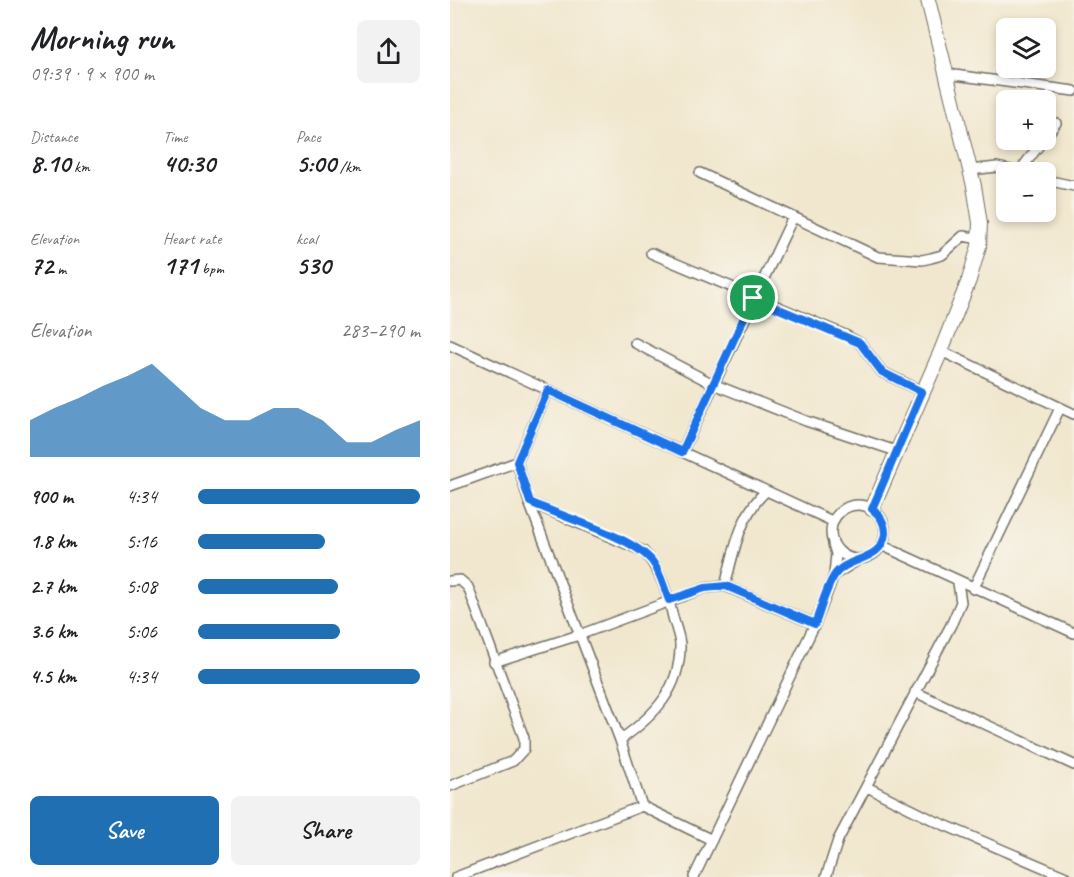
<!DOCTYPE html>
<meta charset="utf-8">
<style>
:root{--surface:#fff;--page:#f2f2f2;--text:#202124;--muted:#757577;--accent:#1f6fb2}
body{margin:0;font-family:Caveat,sans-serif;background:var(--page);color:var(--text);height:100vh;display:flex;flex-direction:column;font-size:22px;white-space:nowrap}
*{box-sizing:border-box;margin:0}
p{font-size:20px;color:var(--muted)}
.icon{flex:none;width:33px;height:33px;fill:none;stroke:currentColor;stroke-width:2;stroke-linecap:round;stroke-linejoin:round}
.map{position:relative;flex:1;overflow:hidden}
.side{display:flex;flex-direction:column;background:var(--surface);width:450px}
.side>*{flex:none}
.buttons{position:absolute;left:546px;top:18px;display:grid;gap:12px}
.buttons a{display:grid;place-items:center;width:60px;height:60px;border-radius:9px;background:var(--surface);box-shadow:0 3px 9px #0003;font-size:30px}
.pin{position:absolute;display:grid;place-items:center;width:51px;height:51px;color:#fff;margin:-26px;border:3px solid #fff;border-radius:50%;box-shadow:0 2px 6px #0007}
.round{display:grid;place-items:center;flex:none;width:63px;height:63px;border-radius:9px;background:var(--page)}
.summary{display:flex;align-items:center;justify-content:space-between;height:102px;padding:0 30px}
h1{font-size:33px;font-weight:600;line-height:45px}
.stats{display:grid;grid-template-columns:repeat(3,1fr);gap:9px;height:102px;padding:6px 30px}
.stats div{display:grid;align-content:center}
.stats b{font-size:26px;font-weight:600}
.stats small{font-size:16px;font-weight:400}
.stats p{font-size:16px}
.chart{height:168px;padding:12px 30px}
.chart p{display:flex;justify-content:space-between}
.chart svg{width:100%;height:108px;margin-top:6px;fill:var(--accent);opacity:.7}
.primary-button{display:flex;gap:12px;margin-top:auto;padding:12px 30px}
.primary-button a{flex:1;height:69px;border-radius:9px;background:var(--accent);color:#fff;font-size:24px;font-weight:600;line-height:69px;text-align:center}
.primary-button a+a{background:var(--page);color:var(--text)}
ul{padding:0 30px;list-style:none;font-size:20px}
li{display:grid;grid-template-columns:96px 72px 1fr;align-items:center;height:45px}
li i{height:15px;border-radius:8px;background:var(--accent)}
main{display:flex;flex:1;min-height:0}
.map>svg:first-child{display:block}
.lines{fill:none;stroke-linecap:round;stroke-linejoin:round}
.street-casing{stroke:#706d64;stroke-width:12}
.secondary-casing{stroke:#706d64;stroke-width:16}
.street{stroke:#fff;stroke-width:9}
.secondary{stroke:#fff;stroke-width:14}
.route-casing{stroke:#fff;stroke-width:12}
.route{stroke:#1a73e8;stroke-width:8}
</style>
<main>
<section class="side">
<div class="summary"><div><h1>Morning run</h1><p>09:39 · 9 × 900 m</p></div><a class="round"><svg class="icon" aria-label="share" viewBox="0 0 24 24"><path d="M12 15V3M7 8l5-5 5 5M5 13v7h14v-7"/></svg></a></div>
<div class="stats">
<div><p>Distance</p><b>8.10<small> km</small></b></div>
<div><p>Time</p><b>40:30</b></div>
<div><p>Pace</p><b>5:00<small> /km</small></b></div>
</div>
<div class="stats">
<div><p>Elevation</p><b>72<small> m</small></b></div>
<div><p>Heart rate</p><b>171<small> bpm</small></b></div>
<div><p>kcal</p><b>530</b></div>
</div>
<div class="chart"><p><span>Elevation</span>283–290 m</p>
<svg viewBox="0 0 160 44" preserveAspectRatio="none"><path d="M0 44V29L10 24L20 20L30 15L40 11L50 6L60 15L70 24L80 29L90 29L100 24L110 24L120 29L130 38L140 38L150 33L160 29V44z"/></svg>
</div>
<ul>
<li><b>900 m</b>4:34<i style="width:100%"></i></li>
<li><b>1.8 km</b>5:16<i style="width:57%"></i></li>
<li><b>2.7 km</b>5:08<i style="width:63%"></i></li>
<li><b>3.6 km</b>5:06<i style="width:64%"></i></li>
<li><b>4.5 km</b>4:34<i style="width:100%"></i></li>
</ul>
<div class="primary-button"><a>Save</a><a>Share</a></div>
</section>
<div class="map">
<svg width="624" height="877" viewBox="0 0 624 877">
<rect width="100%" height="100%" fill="#f7f3e8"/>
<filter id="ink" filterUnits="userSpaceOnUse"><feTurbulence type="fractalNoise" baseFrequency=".0167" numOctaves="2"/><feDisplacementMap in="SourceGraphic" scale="12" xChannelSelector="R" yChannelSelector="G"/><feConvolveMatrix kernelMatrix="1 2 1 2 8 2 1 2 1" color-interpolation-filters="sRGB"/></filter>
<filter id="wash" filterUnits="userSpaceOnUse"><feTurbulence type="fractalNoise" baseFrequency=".008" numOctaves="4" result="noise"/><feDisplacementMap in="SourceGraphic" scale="24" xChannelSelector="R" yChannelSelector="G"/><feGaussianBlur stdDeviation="1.35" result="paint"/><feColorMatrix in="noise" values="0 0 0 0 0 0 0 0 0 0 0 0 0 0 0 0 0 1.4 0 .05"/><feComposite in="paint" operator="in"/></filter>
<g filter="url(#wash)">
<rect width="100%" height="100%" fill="#f1e7ce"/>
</g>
<g filter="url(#ink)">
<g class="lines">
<!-- street casing -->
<g class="street-casing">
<path id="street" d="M497,74l127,17
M520,170l27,-3 24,5
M569,172l37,-49
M250,173l178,84 44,3 9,-2 11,-3 21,-19 17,3
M596,180l28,6
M201,253l194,82 15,8 22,29 41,20
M185,343l78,41 93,37 90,30
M0,345l382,176
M491,351l133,63
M98,390l-31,72 12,40 91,238 22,66 70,34
M232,452l111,-235
M0,486l67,-24
M79,502l114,49c16,17 24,40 29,62 2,10 7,21 8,31 1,45 -26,72 -60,96
M381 532a27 27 0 1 1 54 0a27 27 0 1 1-54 0Z
M431,545l193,88
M384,575l26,-16
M0,581l10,-1 8,7 56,151v11l-11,12 -63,25
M275,586c9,-34 14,-70 41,-95
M523,589l87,-181
M44,662l85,-27 126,-47 20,-2 90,38
M465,692l159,73
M417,787l68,34 131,56
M6,877l186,-71
M244,877l121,-253 19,-49 2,-21 -3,-10
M376,877l12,-37 114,-217 9,-21 -3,-19"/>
</g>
<!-- secondary casing -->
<g class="secondary-casing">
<path id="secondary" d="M422,509l69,-158 28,-71 10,-34 1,-23 -6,-37 -46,-186"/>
</g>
<!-- street -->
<use href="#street" class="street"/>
<!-- secondary -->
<use href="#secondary" class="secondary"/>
</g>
</g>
<g class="lines" filter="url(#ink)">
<!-- route casing -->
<g class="route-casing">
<path id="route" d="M303,298l107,45 22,29 40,20 -50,117c8,6 13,14 13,24 -2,29 -39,23 -51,43 -9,14 -13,33 -19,48l-89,-38 -21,2 -36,12c-5,-12 -9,-29 -17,-39 -20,-25 -91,-44 -122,-59l-13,-40 31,-72 134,62z"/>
</g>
<!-- route -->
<use href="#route" class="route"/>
</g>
</svg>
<div class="buttons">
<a><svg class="icon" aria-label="layers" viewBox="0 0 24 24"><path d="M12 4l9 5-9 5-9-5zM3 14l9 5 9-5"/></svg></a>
<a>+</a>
<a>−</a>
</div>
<div class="pin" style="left:303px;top:298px;background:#1e9e55"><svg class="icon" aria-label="arrive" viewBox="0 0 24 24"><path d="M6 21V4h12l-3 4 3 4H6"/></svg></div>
</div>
</main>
